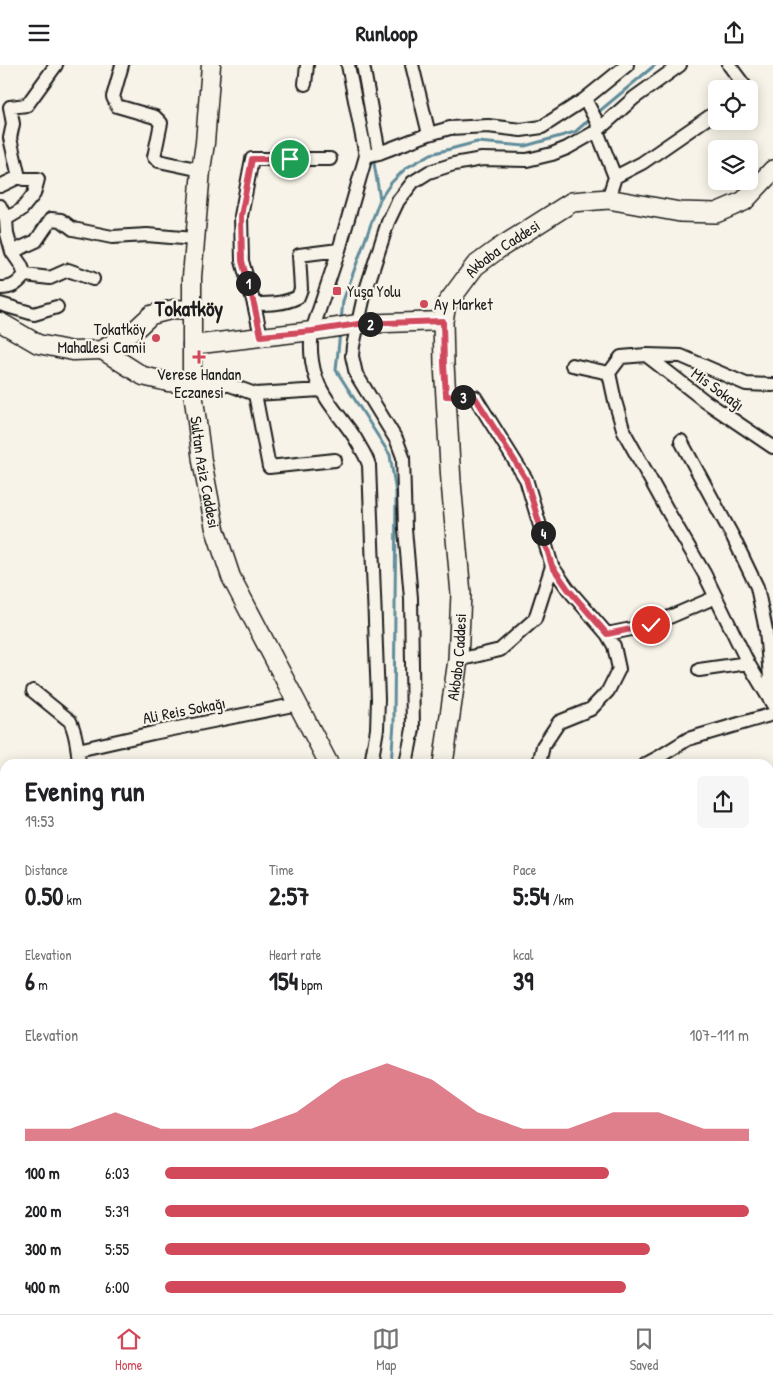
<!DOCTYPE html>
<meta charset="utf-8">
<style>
:root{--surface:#fff;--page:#f6f6f6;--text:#202124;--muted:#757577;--line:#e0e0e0;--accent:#d1495b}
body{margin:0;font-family:"Patrick Hand",sans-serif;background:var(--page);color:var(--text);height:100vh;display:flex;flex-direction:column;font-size:19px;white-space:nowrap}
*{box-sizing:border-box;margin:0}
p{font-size:16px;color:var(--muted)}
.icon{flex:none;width:28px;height:28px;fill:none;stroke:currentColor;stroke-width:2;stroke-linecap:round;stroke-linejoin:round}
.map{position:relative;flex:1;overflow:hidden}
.drawer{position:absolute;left:0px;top:694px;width:774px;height:556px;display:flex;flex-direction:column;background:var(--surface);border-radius:15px 15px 0 0;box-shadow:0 2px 12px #0003}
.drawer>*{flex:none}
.fabs{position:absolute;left:708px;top:15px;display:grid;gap:10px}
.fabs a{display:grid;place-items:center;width:50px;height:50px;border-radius:8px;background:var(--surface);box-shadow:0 2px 12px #0003;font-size:25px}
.pin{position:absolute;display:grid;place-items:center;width:42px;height:42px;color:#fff;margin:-21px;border:2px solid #fff;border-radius:50%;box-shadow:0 1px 5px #0007}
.km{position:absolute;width:25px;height:25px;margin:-12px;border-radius:50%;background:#222;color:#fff;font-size:14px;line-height:25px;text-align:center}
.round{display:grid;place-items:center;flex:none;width:52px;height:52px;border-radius:8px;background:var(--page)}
.head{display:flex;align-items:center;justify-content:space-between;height:85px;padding:0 25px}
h1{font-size:28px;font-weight:700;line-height:38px}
.metrics{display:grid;grid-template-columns:repeat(3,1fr);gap:8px;height:85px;padding:5px 25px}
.metrics div{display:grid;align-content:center}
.metrics b{font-size:25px;font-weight:700}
.metrics small{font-size:14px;font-weight:400}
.metrics p{font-size:14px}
.chart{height:140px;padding:10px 25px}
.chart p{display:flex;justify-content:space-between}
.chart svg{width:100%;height:90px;margin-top:5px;fill:var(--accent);opacity:.7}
ul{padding:0 25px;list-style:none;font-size:16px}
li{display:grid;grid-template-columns:80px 60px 1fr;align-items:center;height:38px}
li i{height:12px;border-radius:6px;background:var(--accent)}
header{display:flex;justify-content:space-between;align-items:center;height:65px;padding:0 25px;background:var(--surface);font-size:22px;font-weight:700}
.tab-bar{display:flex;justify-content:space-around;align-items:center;height:70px;border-top:1px solid var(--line);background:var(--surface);font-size:14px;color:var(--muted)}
.tab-bar a{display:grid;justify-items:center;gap:2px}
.tab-bar .active{color:var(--accent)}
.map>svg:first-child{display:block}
.green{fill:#b4df9c;stroke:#687e5c}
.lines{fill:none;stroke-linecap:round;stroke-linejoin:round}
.stream{stroke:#608c9b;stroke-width:3}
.street-casing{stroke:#1c1c1c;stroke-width:16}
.secondary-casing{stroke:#1c1c1c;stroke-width:21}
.primary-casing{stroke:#1c1c1c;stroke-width:22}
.street{stroke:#f7f3e8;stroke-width:12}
.secondary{stroke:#f7f3e8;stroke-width:18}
.primary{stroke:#f7f3e8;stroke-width:19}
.route-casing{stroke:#fff;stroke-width:10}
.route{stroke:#d1495b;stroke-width:6}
.poi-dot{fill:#d1495b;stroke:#f7f3e8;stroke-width:2}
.labels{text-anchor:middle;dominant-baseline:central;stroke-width:4.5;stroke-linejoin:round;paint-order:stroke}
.street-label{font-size:16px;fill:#1c1c1c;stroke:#f7f3e8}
.poi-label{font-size:16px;fill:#1c1c1c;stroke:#f7f3e8;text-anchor:start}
.district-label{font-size:21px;font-weight:bold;fill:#1c1c1c;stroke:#f7f3e8}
</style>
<header><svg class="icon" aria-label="menu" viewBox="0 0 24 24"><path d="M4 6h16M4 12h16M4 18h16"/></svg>Runloop<svg class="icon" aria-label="share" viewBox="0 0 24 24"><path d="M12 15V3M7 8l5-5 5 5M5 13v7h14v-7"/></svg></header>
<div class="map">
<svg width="773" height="1249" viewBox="0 0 773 1249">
<rect width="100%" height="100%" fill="#f7f3e8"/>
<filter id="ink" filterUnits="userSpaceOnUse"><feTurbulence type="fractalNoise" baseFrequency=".02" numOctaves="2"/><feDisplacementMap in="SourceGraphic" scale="10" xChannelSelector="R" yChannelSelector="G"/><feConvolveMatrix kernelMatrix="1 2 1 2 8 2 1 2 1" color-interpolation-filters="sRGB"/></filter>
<g filter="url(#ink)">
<!-- green -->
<path class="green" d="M561,1245h34l-3,4h-26z"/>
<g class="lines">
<!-- stream -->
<path class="stream" d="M596,49l59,-49
M380,134l11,-16 15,-15 25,-14 46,-12 48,4 50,-14 16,-14
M341,256l2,-20 37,-102 -7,-42
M340,267l-4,38 54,85 6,38 -2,230 -3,41
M554,1245l5,4"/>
<!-- street casing -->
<g class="street-casing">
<path id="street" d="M122,0l-9,32 4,9 38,11 6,6 -7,34 5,4 42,9
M348,0l18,91 -27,94 -27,81c-3,19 0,43 10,60 9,17 23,31 33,47 5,9 11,17 14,27l9,234 -1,30 -6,35
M363,0l16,88
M412,0l17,69
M729,0l18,24
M305,19l2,-19
M585,34l13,25 -1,7 18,46 -7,22
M366,91l13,-3 50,-19 21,-6 38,-2 33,4 21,-3 43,-28 42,-34
M19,112l-9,-39 3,-14 -3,-17 17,-2 29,-40
M615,112l27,-14 74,-51
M0,121l19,-9 5,2h14l-4,15 -13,16 -15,9
M0,141l6,13 1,15 5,18 9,13 4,10c-8,9 -12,13 -25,13
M12,187l24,-11 15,-22 10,1 12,9 39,8 35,-2 47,4
M25,210l25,3 18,-8 25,9
M0,239l34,10 23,-7
M254,239c16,0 30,0 44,-7l3,-8 -2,-34 40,-5
M261,271l-7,-32 -12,-43 -1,-45 11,-57h78
M646,290l59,46 68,46
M572,300l37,8
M192,319l38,1 25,9 66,-4
M773,320l-27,-1 -65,-28 -35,-1 -25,2 -12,16 6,28 9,31 46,83 34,58 44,90 25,42
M255,329l14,73 66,-7
M446,331l29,1 51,82 26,87 16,23 39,45 7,12 5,23 -11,22 -17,18 -32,13 -16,24 -4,18
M681,376l52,96 24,50 9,43 6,71
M607,569l44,-9 65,-28
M458,595l42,-10 35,-31 17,-53
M699,605l49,-7
M33,626l37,30c6,12 8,29 9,43
M78,685l75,-17 145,-29
M406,699l7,-35 -2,-131 -6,-69 -2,-72 -6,-16 -41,-67 -4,-18 1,-10 11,-50 24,-74 10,-21 8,-10 7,-9 16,-10 25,-8 28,-5 45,1 25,-6 15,-6 30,-17 37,-33 46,-33
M646,699l13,-7 29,-18 85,-25
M0,760l5,20
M769,823l4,2
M769,848l4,-6
M0,855l5,-2
M769,1004l4,4
M0,1049h5
M769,1096l4,-11
M0,1129l5,-1
M769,1235h4
M88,1245l5,4
M240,1245l4,4
M313,1245l5,4
M478,1245l5,4
M113,1249l3,-4
M349,1249l4,-4
M683,1249l5,-4"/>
</g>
<!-- secondary casing -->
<g class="secondary-casing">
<g id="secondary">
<path id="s1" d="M211,0l-6,78 -4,27 -9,107v107l10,77 13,68 16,48 98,187"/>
<path d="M0,257l38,22 35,7 29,-1 35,-22 14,-13 23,-6 17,1"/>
<path d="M192,280l120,-14 46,-7 85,-3"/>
<path d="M102,285l41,26 25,6 24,2"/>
<path d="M702,1245l4,4"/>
<path d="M65,1249l3,-4"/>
</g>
</g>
<!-- primary casing -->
<g class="primary-casing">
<g id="primary">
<path id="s2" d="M443,699l15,-104 3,-66 -10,-112 -7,-118 -1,-43 3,-16 29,-39 23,-17 74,-47 36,-3 72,13 36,1 28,-12 29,-31"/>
<path d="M769,1153l4,3"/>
</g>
</g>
<!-- street -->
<use href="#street" class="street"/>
<!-- secondary -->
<use href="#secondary" class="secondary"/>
<!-- primary -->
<use href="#primary" class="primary"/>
</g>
</g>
<g class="lines" filter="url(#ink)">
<!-- route casing -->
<g class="route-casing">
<path id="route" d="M290,94h-38l-11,57 1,45 12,43 7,32 51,-5 46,-7 85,-3 1,43 2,32 29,1 51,82 26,87 16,23 39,45 44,-9"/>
</g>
<!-- route -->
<use href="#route" class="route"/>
</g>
<!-- markers -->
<g class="poi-dot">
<rect x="332" y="221" width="10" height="10" rx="2.5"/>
<circle cx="424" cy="239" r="5"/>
<circle cx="156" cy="273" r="5"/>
<path d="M196.5 284.5h5v5h5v5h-5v5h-5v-5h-5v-5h5z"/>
</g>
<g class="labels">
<!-- street labels -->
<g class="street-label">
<text stroke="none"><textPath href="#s2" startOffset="542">Akbaba Caddesi</textPath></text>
<text transform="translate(718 324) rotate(36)">Mis Sokağı</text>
<text stroke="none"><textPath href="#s1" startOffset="409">Sultan Aziz Caddesi</textPath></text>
<text stroke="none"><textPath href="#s2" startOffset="108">Akbaba Caddesi</textPath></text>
<text transform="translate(184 645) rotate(-11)">Ali Reis Sokağı</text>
</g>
<!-- poi labels -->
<g class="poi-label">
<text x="347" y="226">Yuşa Yolu</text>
<text x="434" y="239">Ay Market</text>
<text x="146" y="264" text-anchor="end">Tokatköy<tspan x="146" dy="18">Mahallesi Camii</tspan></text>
<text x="199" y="309" text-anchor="middle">Verese Handan<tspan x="199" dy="18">Eczanesi</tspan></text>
</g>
<!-- district labels -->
<g class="district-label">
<text x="189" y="243">Tokatköy</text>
</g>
</g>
</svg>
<div class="fabs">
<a><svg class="icon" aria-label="locate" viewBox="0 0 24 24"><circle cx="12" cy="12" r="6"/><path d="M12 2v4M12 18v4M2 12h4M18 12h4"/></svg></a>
<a><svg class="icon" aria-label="layers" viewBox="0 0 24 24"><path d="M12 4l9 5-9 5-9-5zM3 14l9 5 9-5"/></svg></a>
</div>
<div class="pin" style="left:290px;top:94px;background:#1e9e55"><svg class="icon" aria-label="arrive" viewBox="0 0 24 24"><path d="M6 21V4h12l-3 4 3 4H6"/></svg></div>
<div class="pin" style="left:651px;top:560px;background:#d93025"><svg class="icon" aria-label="check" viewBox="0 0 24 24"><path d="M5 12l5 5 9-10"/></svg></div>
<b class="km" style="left:248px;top:218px">1</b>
<b class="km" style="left:370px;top:259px">2</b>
<b class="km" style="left:463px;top:332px">3</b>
<b class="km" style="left:543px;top:468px">4</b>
<section class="drawer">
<div class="head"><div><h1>Evening run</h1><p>19:53</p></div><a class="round"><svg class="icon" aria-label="share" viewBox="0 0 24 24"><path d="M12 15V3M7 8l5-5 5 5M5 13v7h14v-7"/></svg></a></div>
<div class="metrics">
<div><p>Distance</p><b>0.50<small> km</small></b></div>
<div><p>Time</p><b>2:57</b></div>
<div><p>Pace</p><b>5:54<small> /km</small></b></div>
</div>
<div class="metrics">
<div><p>Elevation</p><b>6<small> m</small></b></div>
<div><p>Heart rate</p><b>154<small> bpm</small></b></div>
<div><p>kcal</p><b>39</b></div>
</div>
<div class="chart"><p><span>Elevation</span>107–111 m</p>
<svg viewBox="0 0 160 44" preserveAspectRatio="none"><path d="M0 44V38L10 38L20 30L30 38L40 38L50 38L60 30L70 14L80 6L90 14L100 30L110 38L120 38L130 30L140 30L150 38L160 38V44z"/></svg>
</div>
<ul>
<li><b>100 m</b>6:03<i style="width:76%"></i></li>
<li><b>200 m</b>5:39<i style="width:100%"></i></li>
<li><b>300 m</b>5:55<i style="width:83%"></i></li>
<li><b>400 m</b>6:00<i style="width:79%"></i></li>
</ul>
</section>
</div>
<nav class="tab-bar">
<a class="active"><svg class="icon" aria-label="home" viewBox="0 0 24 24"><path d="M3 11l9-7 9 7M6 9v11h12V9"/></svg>Home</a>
<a><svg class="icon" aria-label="map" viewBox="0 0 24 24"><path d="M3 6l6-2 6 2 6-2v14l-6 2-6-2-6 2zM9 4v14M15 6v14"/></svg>Map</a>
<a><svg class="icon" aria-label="saved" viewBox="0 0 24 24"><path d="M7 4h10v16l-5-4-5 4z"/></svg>Saved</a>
</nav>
